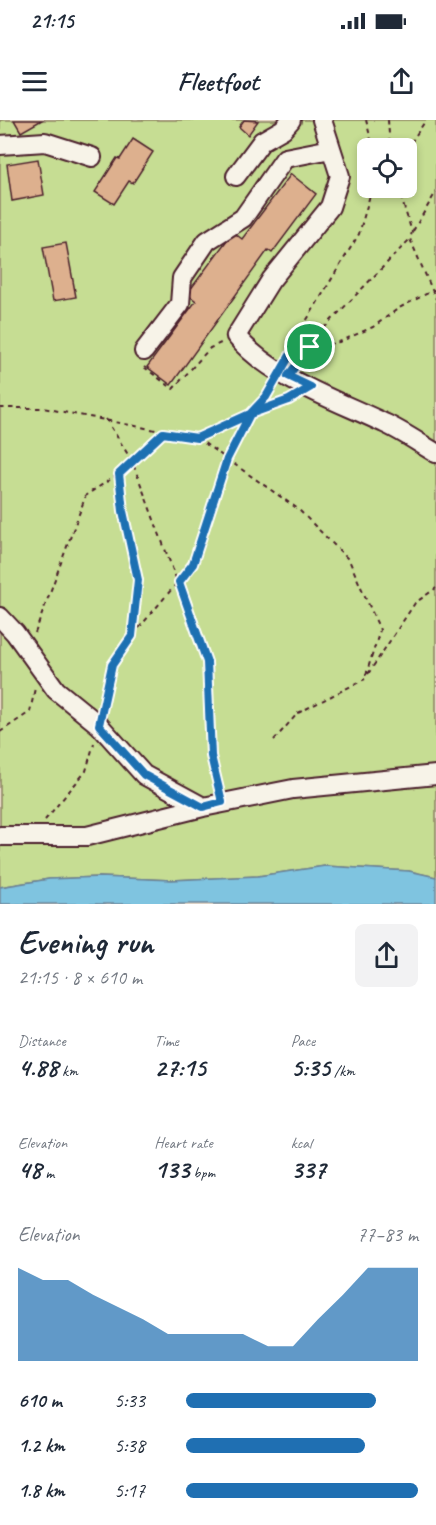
<!DOCTYPE html>
<meta charset="utf-8">
<style>
:root{--surface:#fff;--page:#f2f2f3;--text:#1f2937;--muted:#747a83;--accent:#1f6fb2}
body{margin:0;font-family:Caveat,sans-serif;background:var(--page);color:var(--text);height:100vh;display:flex;flex-direction:column;font-size:22px;white-space:nowrap}
*{box-sizing:border-box;margin:0}
p{font-size:20px;color:var(--muted)}
.icon{flex:none;width:33px;height:33px;fill:none;stroke:currentColor;stroke-width:2;stroke-linecap:round;stroke-linejoin:round}
.map{position:relative;height:784px;overflow:hidden}
.side{display:flex;flex-direction:column;background:var(--surface);flex:1}
.side>*{flex:none}
.fabs{position:absolute;left:357px;top:18px;display:grid;gap:12px}
.fabs a{display:grid;place-items:center;width:60px;height:60px;border-radius:9px;background:var(--surface);box-shadow:0 3px 9px #0003;font-size:30px}
.pin{position:absolute;display:grid;place-items:center;width:51px;height:51px;color:#fff;margin:-26px;border:3px solid #fff;border-radius:50%;box-shadow:0 2px 6px #0007}
.round{display:grid;place-items:center;flex:none;width:63px;height:63px;border-radius:9px;background:var(--page)}
.head{display:flex;align-items:center;justify-content:space-between;height:102px;padding:0 18px}
h1{font-size:33px;font-weight:700;line-height:45px}
.metrics{display:grid;grid-template-columns:repeat(3,1fr);gap:9px;height:102px;padding:6px 18px}
.metrics div{display:grid;align-content:center}
.metrics b{font-size:26px;font-weight:700}
.metrics small{font-size:16px;font-weight:400}
.metrics p{font-size:16px}
.chart{height:168px;padding:12px 18px}
.chart p{display:flex;justify-content:space-between}
.chart svg{width:100%;height:108px;margin-top:6px;fill:var(--accent);opacity:.7}
ul{padding:0 18px;list-style:none;font-size:20px}
li{display:grid;grid-template-columns:96px 72px 1fr;align-items:center;height:45px}
li i{height:15px;border-radius:8px;background:var(--accent)}
.status{display:flex;justify-content:space-between;align-items:center;height:42px;padding:0 30px;background:var(--surface);direction:ltr}
.status svg{height:16px;fill:currentColor}
header{display:flex;justify-content:space-between;align-items:center;height:78px;padding:0 18px;background:var(--surface);font-size:27px;font-weight:700}
.map>svg:first-child{display:block}
.green{fill:#c6dd93;stroke:#887e5f;stroke-width:1.5;fill-rule:evenodd}
.water{fill:#7fc4e0;stroke:#6a8298;stroke-width:1.5}
.building{fill:#ddb08e;stroke:#4a1f2b;stroke-width:1.5}
.lines{fill:none;stroke-linecap:round;stroke-linejoin:round}
.minor-casing{stroke:#4a1f2b;stroke-width:22}
.path{stroke:#4a1f2b;stroke-width:2;stroke-dasharray:4.5 4.5;stroke-linecap:butt}
.minor{stroke:#f7f3e8;stroke-width:18}
.route-casing{stroke:#fff;stroke-width:12}
.route{stroke:#1f6fb2;stroke-width:8}
</style>
<div class="status"><b>21:15</b><svg viewBox="0 0 49 12"><path d="M0 12V9h3v3zM5 12V6h3v6zM10 12V3h3v9zM15 12V0h3v12zM26 1h20v11H26zM47 4h2v5h-2z"/></svg></div>
<header><svg class="icon" aria-label="menu" viewBox="0 0 24 24"><path d="M4 6h16M4 12h16M4 18h16"/></svg>Fleetfoot<svg class="icon" aria-label="share" viewBox="0 0 24 24"><path d="M12 15V3M7 8l5-5 5 5M5 13v7h14v-7"/></svg></header>
<div class="map">
<svg width="436" height="784" viewBox="0 0 436 784">
<rect width="100%" height="100%" fill="#efdfcd"/>
<filter id="ink" filterUnits="userSpaceOnUse"><feTurbulence type="fractalNoise" baseFrequency=".0167" numOctaves="2"/><feDisplacementMap in="SourceGraphic" scale="12" xChannelSelector="R" yChannelSelector="G"/><feConvolveMatrix kernelMatrix="1 2 1 2 8 2 1 2 1" color-interpolation-filters="sRGB"/></filter>
<g filter="url(#ink)">
<!-- green -->
<path class="green" d="M0,0h436v757l-27,-6 -84,-5 -67,10 -86,4 -72,-3 -51,2 -49,8zM368,28h38v40h-38z"/>
<!-- water -->
<path class="water" d="M325,746l84,5 27,6v27h-436v-17l49,-8 51,-2 72,3 86,-4z"/>
<!-- building -->
<path class="building" d="M14,0h28l-21,12z
M244,0l14,1 -10,14 -9,-8z
M133,19l20,13 -20,31 -4,-2 -15,23 -19,-12 22,-34 3,1z
M38,39l6,36 -32,6 -5,-37z
M291,54l25,20 -44,59 -4,-3 -97,135 -24,-18 49,-66 -9,-7 46,-62 9,7z
M66,123l10,54 -23,4 -10,-54z"/>
<g class="lines">
<!-- minor casing -->
<g class="minor-casing">
<path id="minor" d="M322,0l18,56 -10,31 -59,73 -35,56c33,41 100,64 148,87 18,8 35,20 52,30
M0,25l45,-3 47,15
M236,56l26,-35 21,-12 8,-9
M144,231l36,-47 2,-26 25,-37 36,-23 42,-60 46,-9
M0,497l15,16 41,57 43,35 45,50 59,32
M0,716h87l116,-29 90,-18 143,-14"/>
</g>
<!-- path -->
<path class="path" d="M366,0l7,28
M388,0l2,28
M406,30l20,-30
M398,68l14,44 -2,7 26,60
M413,111l23,-39
M293,230l46,-8 34,-15 26,-19 37,-19
M286,240l19,-37 54,-89 13,-46
M297,244l28,-37 85,-88
M144,247l29,22 37,-41 13,-6
M0,288h43l154,30 53,-24 16,-17 6,-12
M106,299l26,42 75,200 4,95 7,31
M197,318l101,71 51,51 31,70 -15,48
M35,513l51,-138 33,-21 44,-41
M133,515l60,-71 34,-105 23,-45 43,-16
M368,554l47,-71 21,-15
M103,588l10,-43 19,-29 6,-56 -15,-69 -4,-37
M0,612l30,-20 5,-24
M274,620l24,-27 67,-34
M45,700l41,-49 8,-28"/>
<!-- minor -->
<use href="#minor" class="minor"/>
</g>
</g>
<g class="lines" filter="url(#ink)">
<!-- route casing -->
<g class="route-casing">
<path id="route" d="M310,227l-17,3 -27,47 -16,17 -53,24 -34,-5 -44,41 4,37 15,69 -6,56 -20,29 -13,60 45,50 59,32 19,-5 -11,-46 -4,-94 -28,-80 14,-18 34,-105 23,-45 39,-14 22,-13 -23,-11 22,-29"/>
</g>
<!-- route -->
<use href="#route" class="route"/>
</g>
</svg>
<div class="fabs">
<a><svg class="icon" aria-label="locate" viewBox="0 0 24 24"><circle cx="12" cy="12" r="6"/><path d="M12 2v4M12 18v4M2 12h4M18 12h4"/></svg></a>
</div>
<div class="pin" style="left:310px;top:227px;background:#1e9e55"><svg class="icon" aria-label="arrive" viewBox="0 0 24 24"><path d="M6 21V4h12l-3 4 3 4H6"/></svg></div>
</div>
<section class="side">
<div class="head"><div><h1>Evening run</h1><p>21:15 · 8 × 610 m</p></div><a class="round"><svg class="icon" aria-label="share" viewBox="0 0 24 24"><path d="M12 15V3M7 8l5-5 5 5M5 13v7h14v-7"/></svg></a></div>
<div class="metrics">
<div><p>Distance</p><b>4.88<small> km</small></b></div>
<div><p>Time</p><b>27:15</b></div>
<div><p>Pace</p><b>5:35<small> /km</small></b></div>
</div>
<div class="metrics">
<div><p>Elevation</p><b>48<small> m</small></b></div>
<div><p>Heart rate</p><b>133<small> bpm</small></b></div>
<div><p>kcal</p><b>337</b></div>
</div>
<div class="chart"><p><span>Elevation</span>77–83 m</p>
<svg viewBox="0 0 160 44" preserveAspectRatio="none"><path d="M0 44V6L10 11L20 11L30 17L40 22L50 27L60 33L70 33L80 33L90 33L100 38L110 38L120 27L130 17L140 6L150 6L160 6V44z"/></svg>
</div>
<ul>
<li><b>610 m</b>5:33<i style="width:82%"></i></li>
<li><b>1.2 km</b>5:38<i style="width:77%"></i></li>
<li><b>1.8 km</b>5:17<i style="width:100%"></i></li>
</ul>
</section>
